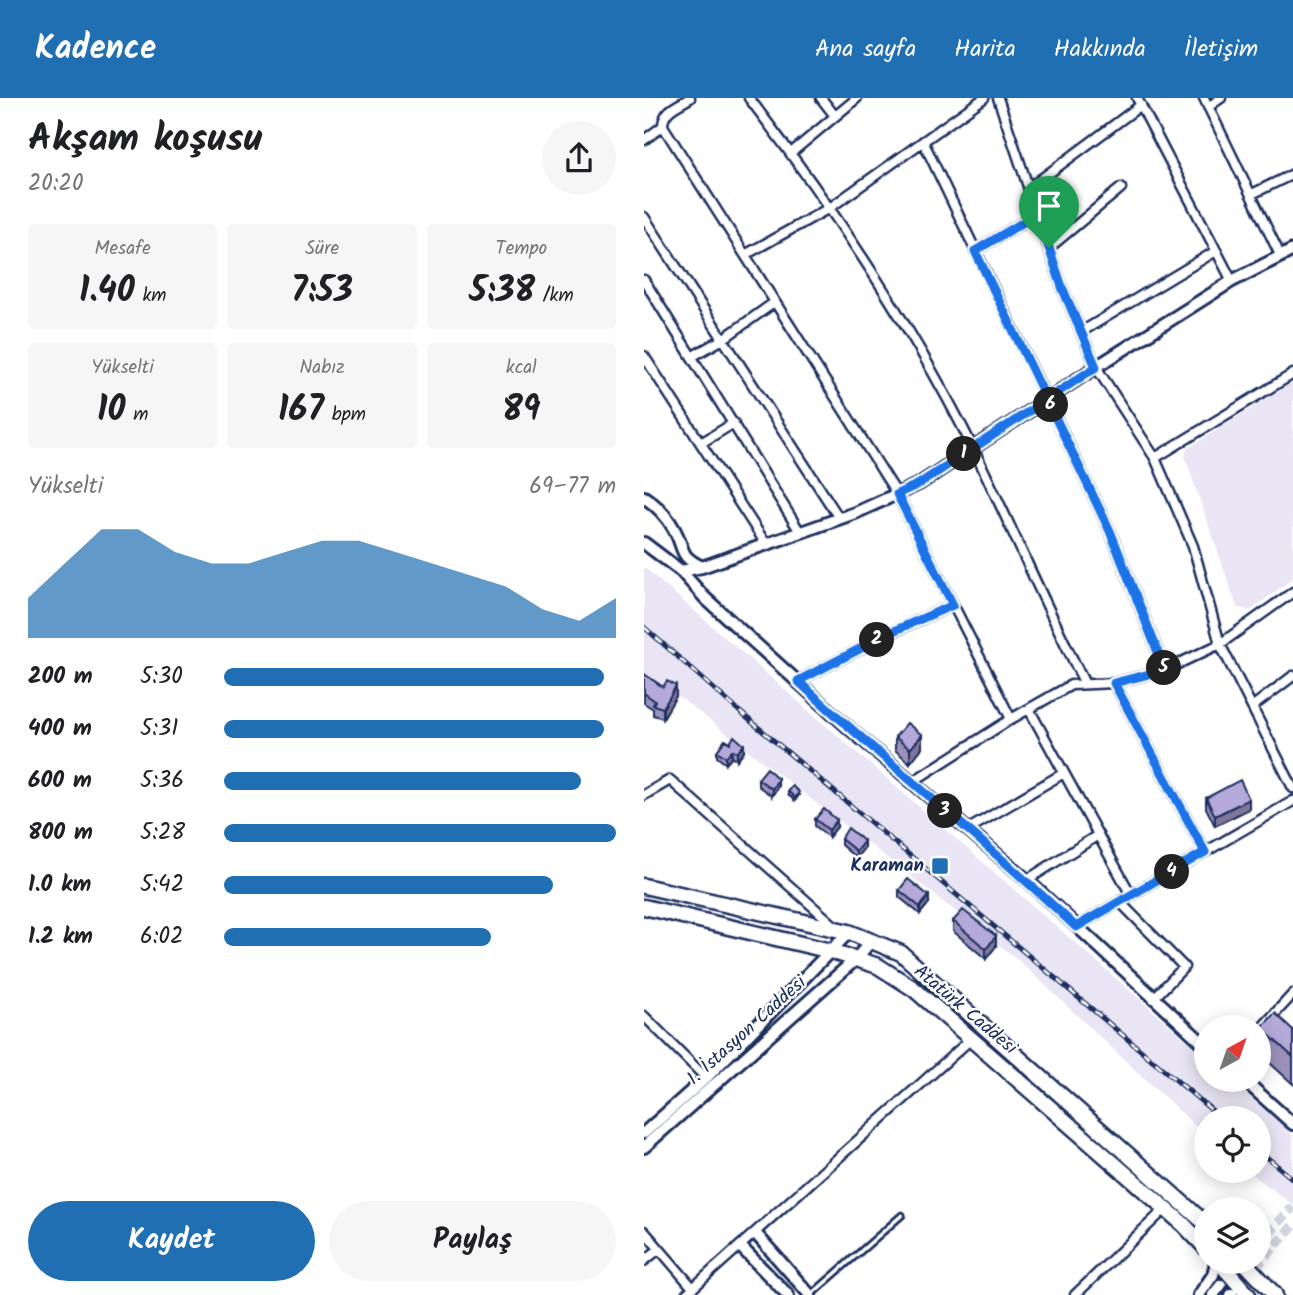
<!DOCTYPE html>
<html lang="tr">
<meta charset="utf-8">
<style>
:root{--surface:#fff;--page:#f6f6f6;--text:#202124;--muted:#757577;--accent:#1f6fb2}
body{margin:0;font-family:Kalam,sans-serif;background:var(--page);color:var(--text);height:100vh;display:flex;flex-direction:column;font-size:26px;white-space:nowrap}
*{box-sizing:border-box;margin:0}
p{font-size:23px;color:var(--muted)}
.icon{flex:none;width:38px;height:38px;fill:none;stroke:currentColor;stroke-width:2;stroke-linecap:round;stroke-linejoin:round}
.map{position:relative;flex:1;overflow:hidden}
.details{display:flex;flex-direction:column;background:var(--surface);width:644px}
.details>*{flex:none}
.needle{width:46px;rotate:40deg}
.buttons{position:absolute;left:550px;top:917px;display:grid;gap:14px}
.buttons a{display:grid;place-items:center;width:77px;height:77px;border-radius:50%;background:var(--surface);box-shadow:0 4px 18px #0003;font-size:35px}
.pin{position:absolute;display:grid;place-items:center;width:60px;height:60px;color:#fff;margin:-72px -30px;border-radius:50% 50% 50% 0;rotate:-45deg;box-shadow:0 0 7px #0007}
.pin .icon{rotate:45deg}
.km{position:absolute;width:35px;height:35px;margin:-18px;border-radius:50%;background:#222;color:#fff;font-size:19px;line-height:35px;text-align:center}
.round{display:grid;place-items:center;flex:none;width:74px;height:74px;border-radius:37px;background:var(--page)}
.head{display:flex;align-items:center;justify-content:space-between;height:119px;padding:0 28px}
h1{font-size:38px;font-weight:700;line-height:52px}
.stats{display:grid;grid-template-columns:repeat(3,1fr);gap:10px;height:119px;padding:7px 28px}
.stats div{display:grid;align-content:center;border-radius:7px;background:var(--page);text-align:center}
.stats b{font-size:35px;font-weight:700}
.stats small{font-size:19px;font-weight:400}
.stats p{font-size:19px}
.chart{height:196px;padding:14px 28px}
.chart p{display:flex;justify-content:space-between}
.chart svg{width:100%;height:126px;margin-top:7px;fill:var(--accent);opacity:.7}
.button{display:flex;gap:14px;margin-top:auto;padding:14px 28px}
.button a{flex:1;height:80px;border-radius:42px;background:var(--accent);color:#fff;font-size:28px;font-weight:700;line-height:80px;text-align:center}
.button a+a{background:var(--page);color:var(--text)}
ul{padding:0 28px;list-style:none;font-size:23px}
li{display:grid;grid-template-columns:112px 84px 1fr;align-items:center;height:52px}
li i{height:18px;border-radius:9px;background:var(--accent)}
header{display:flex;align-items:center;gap:42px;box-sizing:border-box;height:98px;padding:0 35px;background:var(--accent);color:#fff}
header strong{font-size:33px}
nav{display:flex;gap:38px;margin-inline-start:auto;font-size:24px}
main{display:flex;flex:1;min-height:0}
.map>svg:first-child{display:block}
.built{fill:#e9e5f4}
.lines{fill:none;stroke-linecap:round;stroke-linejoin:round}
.secondary-tunnel{stroke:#d1d5df;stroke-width:10;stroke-dasharray:10 5;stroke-linecap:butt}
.lane-casing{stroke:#1b2f5e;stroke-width:9}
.street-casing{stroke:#1b2f5e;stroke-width:13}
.secondary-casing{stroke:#1b2f5e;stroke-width:16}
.highway-casing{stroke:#1b2f5e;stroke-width:19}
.lane{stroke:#fff;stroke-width:3.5}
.street{stroke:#fff;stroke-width:8}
.secondary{stroke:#fff;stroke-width:10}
.highway{stroke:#fff;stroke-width:14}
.rail-casing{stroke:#1b2f5e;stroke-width:5}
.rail{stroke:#fff;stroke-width:2.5;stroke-dasharray:8;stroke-linecap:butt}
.wall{fill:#9c91bb;stroke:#1b2f5e;stroke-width:2}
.shaded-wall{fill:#7f7699;stroke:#1b2f5e;stroke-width:2}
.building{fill:#b5a9da;stroke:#1b2f5e;stroke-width:2}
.route-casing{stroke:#fff;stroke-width:14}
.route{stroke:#1a73e8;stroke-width:9}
.poi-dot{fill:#1f6fb2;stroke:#fff;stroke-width:2.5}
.labels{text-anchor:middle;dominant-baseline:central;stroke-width:5;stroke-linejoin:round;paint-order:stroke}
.poi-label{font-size:19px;font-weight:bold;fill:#1b2f5e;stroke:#fff;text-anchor:end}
.street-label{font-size:19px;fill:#1b2f5e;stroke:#fff}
</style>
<header>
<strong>Kadence</strong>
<nav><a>Ana sayfa</a><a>Harita</a><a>Hakkında</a><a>İletişim</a></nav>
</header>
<main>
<section class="details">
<div class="head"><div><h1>Akşam koşusu</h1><p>20:20</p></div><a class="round"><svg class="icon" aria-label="share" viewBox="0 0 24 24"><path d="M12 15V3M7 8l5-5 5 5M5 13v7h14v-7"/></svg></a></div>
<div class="stats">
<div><p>Mesafe</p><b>1.40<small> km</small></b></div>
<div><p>Süre</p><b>7:53</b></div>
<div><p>Tempo</p><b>5:38<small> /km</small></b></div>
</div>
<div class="stats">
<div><p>Yükselti</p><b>10<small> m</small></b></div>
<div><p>Nabız</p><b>167<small> bpm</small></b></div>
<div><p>kcal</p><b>89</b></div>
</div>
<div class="chart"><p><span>Yükselti</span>69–77 m</p>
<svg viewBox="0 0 160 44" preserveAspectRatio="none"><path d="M0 44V30L10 18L20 6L30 6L40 14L50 18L60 18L70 14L80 10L90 10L100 14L110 18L120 22L130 26L140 34L150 38L160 30V44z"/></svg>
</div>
<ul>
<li><b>200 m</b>5:30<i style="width:97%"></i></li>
<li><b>400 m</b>5:31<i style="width:97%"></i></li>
<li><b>600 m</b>5:36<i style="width:91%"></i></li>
<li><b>800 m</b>5:28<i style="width:100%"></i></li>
<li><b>1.0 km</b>5:42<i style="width:84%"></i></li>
<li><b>1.2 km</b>6:02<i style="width:68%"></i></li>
</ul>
<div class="button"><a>Kaydet</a><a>Paylaş</a></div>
</section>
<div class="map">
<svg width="649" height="1197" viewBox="0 0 649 1197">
<rect width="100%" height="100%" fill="#fff"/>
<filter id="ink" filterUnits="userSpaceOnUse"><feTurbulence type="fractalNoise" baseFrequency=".0143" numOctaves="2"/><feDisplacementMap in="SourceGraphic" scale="14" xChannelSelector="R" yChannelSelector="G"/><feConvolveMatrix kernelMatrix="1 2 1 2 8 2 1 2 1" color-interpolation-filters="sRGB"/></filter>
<g filter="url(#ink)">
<!-- built -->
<path class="built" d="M649,284v196l-43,33 -13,-4 -52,-150 2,-8z
M0,469l562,490v23h25l62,55v70l-45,-34h10v-53h-52v18l-189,-177 -331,-257 -42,-25z"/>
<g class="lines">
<!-- secondary-tunnel -->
<path class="secondary-tunnel" d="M614,1147l35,-38
M592,1191l57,-63"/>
<!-- lane casing -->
<g class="lane-casing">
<path id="lane" d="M168,1196l90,-79"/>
</g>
<!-- street casing -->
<g class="street-casing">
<path id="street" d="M105,0c85,111 163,227 225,352 38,78 72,157 111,234
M177,0l14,18
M354,0l64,189 34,80 59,91 38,88 27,98 73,144
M493,0l95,183
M560,0l76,157
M564,9l13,-9
M19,28c0,-16 14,-20 27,-28
M0,42l19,-14 234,368 114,225
M279,43l187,390 55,139
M147,55l66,-55
M385,90l112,-83
M608,96l41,-20
M0,119l195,301
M405,150l72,-60
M331,153l62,-37
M101,157l86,-48 153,-109
M0,182l156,252
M437,234l135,-81
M0,258l122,188
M49,258l30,-17 52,-37
M57,345l33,-20
M511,360l138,-84
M154,583l101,-52 54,-24
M470,585l91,169
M608,609l41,-31
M385,611l102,186
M268,684l99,-63 60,-34 43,-2 51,-13 55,-26 73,-52
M0,697l26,-15 166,147
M323,732l97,-57
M383,782l71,-45
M476,804l64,65 -31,32
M432,829l217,-126
M0,918l62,62
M614,934l35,-38
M0,1133l49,57
M0,1163l15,-12
M41,1197l286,-256
M431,1197l90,-86"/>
</g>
<!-- secondary casing -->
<g class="secondary-casing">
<path id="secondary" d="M0,399c12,8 23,19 30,32 12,21 3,26 28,38
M0,445l37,28 21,-4 153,-54 64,-29 177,-117 136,-86 61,-31
M37,473l24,27 146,132 176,150 179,166
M600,982l49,44
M0,1035l62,-55 143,-146
M0,1049l212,-188 15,-18
M112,1136l54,61
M97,1149l47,48
M555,1197l14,-20 3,-13
M569,1197l8,-10
M587,1197l1,-1"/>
</g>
<!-- highway casing -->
<g class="highway-casing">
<path id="highway" d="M0,788l205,46 52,21 305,271
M0,809l187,44 47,15 36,23 269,235 23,24
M575,1164l29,33
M600,1164l31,33"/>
</g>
<!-- lane -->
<use href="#lane" class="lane"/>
<!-- street -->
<use href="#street" class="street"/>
<!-- secondary -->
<use href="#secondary" class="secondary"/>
<!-- highway -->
<use href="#highway" class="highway"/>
<!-- rail casing -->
<g class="rail-casing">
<path id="rail" d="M0,529l96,85 481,406
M614,1052l35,29"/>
</g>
<!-- rail -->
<use href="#rail" class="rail"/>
</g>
<!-- wall -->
<path class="wall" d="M0,576l32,22 -13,22 -10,-3v-6l-9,-6z
M251,639l27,11 -12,15 -15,-13z
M81,642l19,11 -7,9 -5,-3 -6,7 -9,-7v-6z
M114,681l20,7 -6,10 -14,-10z
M144,693l11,4 -4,6 -7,-6z
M562,700l43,11 -34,17 -9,-18z
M171,721l22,8 -8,10 -14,-11z
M197,741l23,9 -8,10 -15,-13z
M255,792l30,13 -9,11 -21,-17z
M309,823l43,25 -10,13 -33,-28z
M617,930l32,2v54l-32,-29z"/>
<!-- shaded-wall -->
<path class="shaded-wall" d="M32,588v10l-13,22v-10z
M278,637v13l-12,15v-14z
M100,647v6l-7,9v-7z
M88,652v7l-6,7v-7z
M134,681v7l-6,10v-7z
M605,701v10l-34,17v-10z
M193,722v7l-8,10v-7z
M220,743v7l-8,10v-7z
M285,798v7l-9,11v-7z
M352,838v10l-10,13v-10z"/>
<!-- building -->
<path class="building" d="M0,576l19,13 4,-6 9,5 -13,22 -10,-3 2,-4 -11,-8z
M263,625l15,12 -12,14 -15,-12z
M90,638l10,9 -7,8 -5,-3 -6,7 -9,-6 8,-11 5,3z
M123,670l11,11 -6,10 -14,-10z
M596,682l9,19 -34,17 -9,-18z
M148,688l7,6 -4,6 -7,-7z
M180,711l13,11 -8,10 -14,-11z
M204,730l16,13 -8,10 -15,-12z
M264,781l21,17 -9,11 -21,-17z
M319,812l33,26 -10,13 -33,-28z
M631,915l18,17v27l-32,-29z"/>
</g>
<g class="lines" filter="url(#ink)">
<!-- route casing -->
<g class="route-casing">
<path id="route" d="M405,150l13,39 34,80 -177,117 -22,10 56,111 -55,24 -100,52c91,84 189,161 278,246l129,-75 -91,-169 51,-13 -55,-139 -135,-280 62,-37 12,34"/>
</g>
<!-- route -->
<use href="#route" class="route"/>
</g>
<!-- markers -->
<rect class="poi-dot" x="287" y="759" width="18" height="18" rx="3.5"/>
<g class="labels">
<!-- poi labels -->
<g class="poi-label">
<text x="280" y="768">Karaman</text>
</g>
<!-- street labels -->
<g class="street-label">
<text transform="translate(321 912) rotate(40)">Atatürk Caddesi</text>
<text transform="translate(103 933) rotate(-42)">1. İstasyon Caddesi</text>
</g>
</g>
</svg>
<div class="buttons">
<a><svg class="needle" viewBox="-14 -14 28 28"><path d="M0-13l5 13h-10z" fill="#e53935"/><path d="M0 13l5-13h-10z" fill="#757577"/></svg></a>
<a><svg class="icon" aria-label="locate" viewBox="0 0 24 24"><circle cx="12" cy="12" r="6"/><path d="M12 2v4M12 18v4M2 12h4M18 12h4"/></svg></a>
<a><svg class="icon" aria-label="layers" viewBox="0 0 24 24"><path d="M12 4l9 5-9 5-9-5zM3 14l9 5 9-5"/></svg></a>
</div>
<div class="pin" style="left:405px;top:150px;background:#1e9e55"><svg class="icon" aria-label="arrive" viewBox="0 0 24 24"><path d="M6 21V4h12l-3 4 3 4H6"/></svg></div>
<b class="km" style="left:320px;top:356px">1</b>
<b class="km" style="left:233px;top:542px">2</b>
<b class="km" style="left:301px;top:713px">3</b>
<b class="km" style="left:528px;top:774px">4</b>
<b class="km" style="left:520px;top:570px">5</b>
<b class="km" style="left:407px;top:307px">6</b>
</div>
</main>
